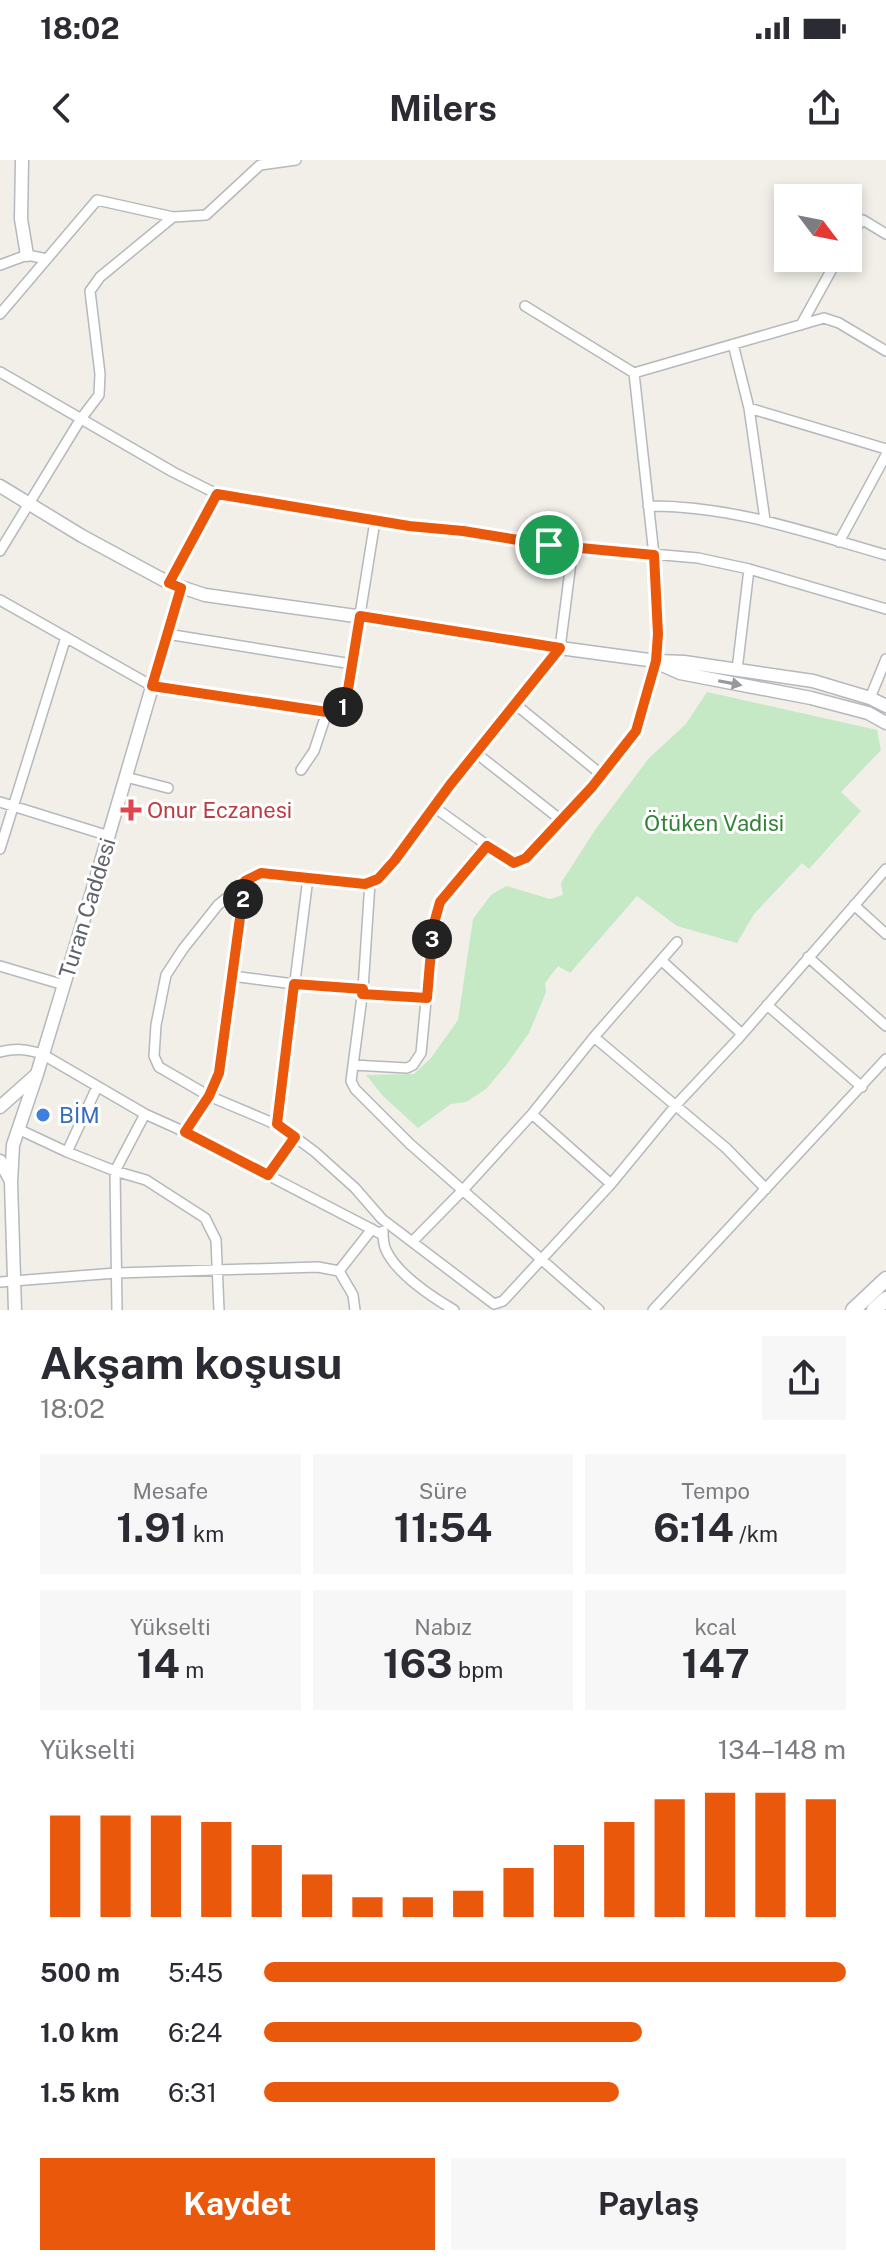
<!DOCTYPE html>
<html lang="tr">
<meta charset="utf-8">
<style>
:root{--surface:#fff;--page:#f7f7f7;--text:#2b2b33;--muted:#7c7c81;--accent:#ea580c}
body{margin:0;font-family:"Public Sans",sans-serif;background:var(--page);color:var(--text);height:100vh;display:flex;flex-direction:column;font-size:30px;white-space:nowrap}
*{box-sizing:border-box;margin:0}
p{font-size:26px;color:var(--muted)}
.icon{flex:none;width:44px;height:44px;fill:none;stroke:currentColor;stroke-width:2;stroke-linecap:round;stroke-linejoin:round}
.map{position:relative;height:1150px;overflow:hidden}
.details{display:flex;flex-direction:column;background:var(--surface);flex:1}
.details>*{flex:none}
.needle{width:52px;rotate:122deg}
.controls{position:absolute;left:774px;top:24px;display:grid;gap:16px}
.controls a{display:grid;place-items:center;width:88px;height:88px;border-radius:0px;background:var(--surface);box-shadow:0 4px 12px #0003;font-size:40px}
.pin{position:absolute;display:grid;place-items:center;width:68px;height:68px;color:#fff;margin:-34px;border:4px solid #fff;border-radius:50%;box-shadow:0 2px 8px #0007}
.km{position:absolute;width:40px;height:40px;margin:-20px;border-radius:50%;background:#222;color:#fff;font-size:22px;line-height:40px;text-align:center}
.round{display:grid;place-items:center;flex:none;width:84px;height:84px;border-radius:0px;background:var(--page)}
.summary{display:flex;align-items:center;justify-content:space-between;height:136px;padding:0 40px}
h1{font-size:44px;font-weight:700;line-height:60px}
.stats{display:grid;grid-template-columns:repeat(3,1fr);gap:12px;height:136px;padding:8px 40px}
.stats div{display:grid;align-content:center;border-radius:0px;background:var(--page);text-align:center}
.stats b{font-size:40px;font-weight:700}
.stats small{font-size:22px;font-weight:400}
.stats p{font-size:22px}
.chart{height:224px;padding:16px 40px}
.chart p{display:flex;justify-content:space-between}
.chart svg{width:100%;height:144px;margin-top:8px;stroke:var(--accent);stroke-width:6}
.action{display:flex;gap:16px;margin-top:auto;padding:16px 40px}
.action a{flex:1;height:92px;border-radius:0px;background:var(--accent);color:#fff;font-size:32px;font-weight:700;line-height:92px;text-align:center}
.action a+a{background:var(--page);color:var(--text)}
ul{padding:0 40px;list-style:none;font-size:26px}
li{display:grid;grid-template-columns:128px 96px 1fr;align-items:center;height:60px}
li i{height:20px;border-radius:10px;background:var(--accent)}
.status{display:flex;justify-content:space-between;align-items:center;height:56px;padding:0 40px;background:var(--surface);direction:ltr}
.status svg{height:22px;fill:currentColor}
header{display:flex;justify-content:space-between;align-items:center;height:104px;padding:0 40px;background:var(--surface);font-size:36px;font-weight:700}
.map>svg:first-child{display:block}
.green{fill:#c5e8c5}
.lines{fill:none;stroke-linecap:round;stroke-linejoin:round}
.minor-casing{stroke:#b5b8bc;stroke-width:12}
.tertiary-casing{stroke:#b5b8bc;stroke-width:15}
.secondary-casing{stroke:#b6babf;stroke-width:17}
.minor{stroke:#fff;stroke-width:9}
.tertiary{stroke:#fff;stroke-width:12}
.secondary{stroke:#fff;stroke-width:14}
.oneway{fill:#979a9d}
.route-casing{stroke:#fff;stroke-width:16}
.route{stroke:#ea580c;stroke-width:10}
.health-dot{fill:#e0444e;stroke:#fff;stroke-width:3}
.shop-dot{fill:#3f7fe0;stroke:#fff;stroke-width:3}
.labels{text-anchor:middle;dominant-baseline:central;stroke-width:6;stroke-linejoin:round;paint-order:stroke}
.health-label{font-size:22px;fill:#be3a42;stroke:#fff;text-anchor:start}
.park-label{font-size:22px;fill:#348238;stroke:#fff}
.street-label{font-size:22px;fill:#5f6368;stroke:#fff}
.shop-label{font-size:22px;fill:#366cbe;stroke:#fff;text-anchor:start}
</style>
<div class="status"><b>18:02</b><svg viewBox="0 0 49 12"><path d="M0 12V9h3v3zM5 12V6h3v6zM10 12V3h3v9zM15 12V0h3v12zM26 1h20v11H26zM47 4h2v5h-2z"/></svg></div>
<header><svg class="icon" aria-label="back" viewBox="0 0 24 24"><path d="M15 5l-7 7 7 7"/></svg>Milers<svg class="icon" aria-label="share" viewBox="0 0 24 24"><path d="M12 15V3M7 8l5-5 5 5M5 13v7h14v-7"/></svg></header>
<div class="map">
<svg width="886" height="1150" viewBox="0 0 886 1150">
<rect width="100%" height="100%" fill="#f1efe8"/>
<!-- green -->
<path class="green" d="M707,532l170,38 4,20 -40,42 20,19 -52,58 -7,-6 -48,51 -17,29 -60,-17 -40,-30 -67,77 -12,-7 -13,17 1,9 -17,41 -22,31 -21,25 -20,13 -15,2 -33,24 -35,-32 -17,-21 48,-1 17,-16 27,-38 15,-101 18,-24 15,-9 44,13 13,-4 -2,-12 34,-53 54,-72 37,-34z"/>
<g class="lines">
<!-- minor casing -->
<g class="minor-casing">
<path id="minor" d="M848,79l5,-9 10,-10 23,14
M0,105l27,-10 20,4
M0,154l97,-114 76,17 33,-2 54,-50 36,-5
M801,165l37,-67
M733,184l16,64 16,112
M0,212l173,100 44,22 129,23 117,14 86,14 149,13 51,11 137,40
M634,213l190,-55 15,5 47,28
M749,248l137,41
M648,346c82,-1 161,27 238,49
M839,382l47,-87
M573,387l-13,101 -110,137 -55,75 -17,19 -13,5 -104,-11 -5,1 -38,31 -35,44 -17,26 -10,50 -2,31 5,11 50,29 71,30 35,26 40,36 27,31 112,85 9,-3 108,-117 65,-79 61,-65 149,-171
M0,391l80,-131 19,-25 1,-21 -10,-83 10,-14 73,-60
M169,423l48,-89
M0,440l152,86 175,26 12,-2 7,-8 29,-181
M167,474l185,30
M737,510l12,-101
M870,538l16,-39
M515,544l87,71
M476,593l85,67
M301,610l13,-19 13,-39
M126,617l42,11
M0,642l109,34
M434,647l75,54 5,2 12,-5 66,-71 44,-56 20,-70 2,-27 -4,-79 -20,-182 -109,-67
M0,689l66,-212
M370,722l-7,107 -12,92 4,8 55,55 189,166
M854,745l32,29
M808,797l78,69
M661,800l81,74
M0,806l64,19
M232,816l62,8 69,5
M362,834l65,4
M767,845l95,82
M594,877l132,111 40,41
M0,892c16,-4 26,-3 42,2l103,60 40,18 198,103
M353,905l54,3 6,-3 8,-12 12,-126 7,-25 47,-56
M532,954l79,70
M277,964l31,-246
M18,969l49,23 30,-65
M185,972l24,-36 10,-23 26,-192
M67,992l48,19 31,9 59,38 11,22 3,70
M268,1015l27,-38
M383,1071c0,6 0,13 3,19 11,24 46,47 68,60
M413,1081l50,-51 69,-76 62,-77 83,-95
M339,1111l33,-42
M0,1122l116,-9 202,-6 21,4 14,24 2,15
M117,1150l-2,-139 30,-57
M653,1150l233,-251"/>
</g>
<!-- tertiary casing -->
<g class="tertiary-casing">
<path id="tertiary" d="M22,0l-1,59 6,36
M0,326l82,50 87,47 36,12 165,23 190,30 96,13 28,1 129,19 57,17 16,8
M662,505l18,8 131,25 57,15 18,10
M0,947l37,-33
M0,1001l10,18
M15,1150l-4,-128 2,-37 24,-71 58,-192 86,-294"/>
</g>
<!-- secondary casing -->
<g class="secondary-casing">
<path id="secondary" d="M853,1150l33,-31
M874,1150l12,-11"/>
</g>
<!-- minor -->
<use href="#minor" class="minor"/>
<!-- tertiary -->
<use href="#tertiary" class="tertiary"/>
<!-- secondary -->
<use href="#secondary" class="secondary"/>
</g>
<!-- one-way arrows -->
<defs><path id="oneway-solid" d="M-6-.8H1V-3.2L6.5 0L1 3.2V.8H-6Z" transform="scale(2)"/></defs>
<use class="oneway" href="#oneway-solid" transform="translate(730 523) rotate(11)"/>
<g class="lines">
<!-- route casing -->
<g class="route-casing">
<path id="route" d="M217,334l192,32 54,5 86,14 105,10 4,79 -2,27 -20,70 -44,56 -66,71 -12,5 -27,-17 -47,56 -7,25 -6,71 -65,-4 1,-5 -69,-5 -17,140 18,13 -27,38 -83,-43 24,-36 10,-23 26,-192 16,-8 104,11 13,-5 17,-19 55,-75 110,-137 -200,-32 -14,86 -7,8 -12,2 -175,-26 29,-98 -12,-5z"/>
</g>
<!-- route -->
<use href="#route" class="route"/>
</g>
<!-- markers -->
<path class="health-dot" d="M127 638h8v8h8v8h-8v8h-8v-8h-8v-8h8z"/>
<circle class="shop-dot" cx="43" cy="955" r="8"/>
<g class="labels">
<!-- health labels -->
<g class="health-label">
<text x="147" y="650">Onur Eczanesi</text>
</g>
<!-- park labels -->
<g class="park-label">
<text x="714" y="663">Ötüken Vadisi</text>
</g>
<!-- street labels -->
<g class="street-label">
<text transform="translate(87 748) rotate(-73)">Turan Caddesi</text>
</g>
<!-- shop labels -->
<g class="shop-label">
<text x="59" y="955">BİM</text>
</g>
</g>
</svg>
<div class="controls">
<a><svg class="needle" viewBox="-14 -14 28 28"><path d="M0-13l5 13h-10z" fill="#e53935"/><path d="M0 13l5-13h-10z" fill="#7c7c81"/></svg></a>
</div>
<div class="pin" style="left:549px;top:385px;background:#1e9e55"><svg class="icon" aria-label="arrive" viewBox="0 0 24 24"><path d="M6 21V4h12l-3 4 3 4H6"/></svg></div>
<b class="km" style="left:343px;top:547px">1</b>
<b class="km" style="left:243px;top:739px">2</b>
<b class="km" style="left:432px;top:779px">3</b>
</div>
<section class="details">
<div class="summary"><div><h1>Akşam koşusu</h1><p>18:02</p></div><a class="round"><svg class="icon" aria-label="share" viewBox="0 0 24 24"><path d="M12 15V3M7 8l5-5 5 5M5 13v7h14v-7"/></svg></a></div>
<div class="stats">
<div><p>Mesafe</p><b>1.91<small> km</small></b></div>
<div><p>Süre</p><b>11:54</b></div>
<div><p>Tempo</p><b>6:14<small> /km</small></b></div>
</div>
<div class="stats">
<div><p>Yükselti</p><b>14<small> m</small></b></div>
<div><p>Nabız</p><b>163<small> bpm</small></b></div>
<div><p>kcal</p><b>147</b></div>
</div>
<div class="chart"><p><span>Yükselti</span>134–148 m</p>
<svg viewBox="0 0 160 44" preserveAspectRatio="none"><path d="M5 44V13M15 44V13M25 44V13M35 44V15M45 44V22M55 44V31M65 44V38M75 44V38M85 44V36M95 44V29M105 44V22M115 44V15M125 44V8M135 44V6M145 44V6M155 44V8"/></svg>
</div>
<ul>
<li><b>500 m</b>5:45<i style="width:100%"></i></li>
<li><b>1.0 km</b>6:24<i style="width:65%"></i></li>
<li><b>1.5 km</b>6:31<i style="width:61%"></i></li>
</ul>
<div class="action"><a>Kaydet</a><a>Paylaş</a></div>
</section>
